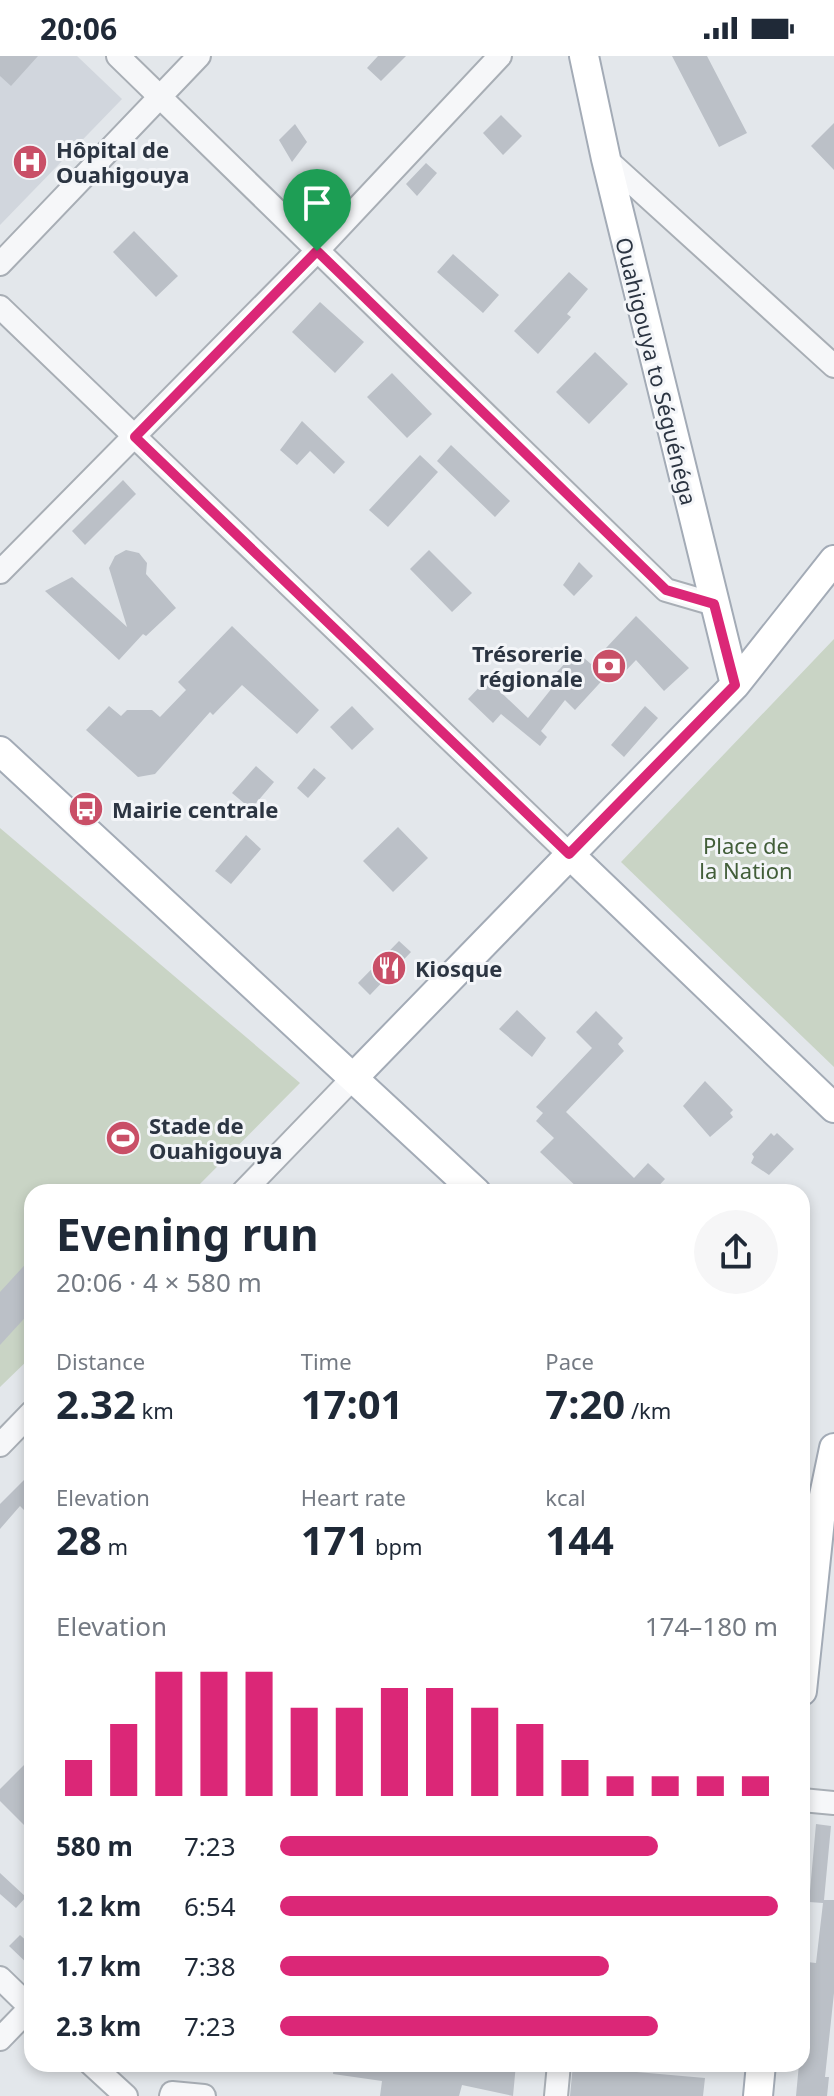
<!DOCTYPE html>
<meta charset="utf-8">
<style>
:root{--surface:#fff;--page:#f6f6f7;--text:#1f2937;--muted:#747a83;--accent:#db2777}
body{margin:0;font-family:"Noto Sans",sans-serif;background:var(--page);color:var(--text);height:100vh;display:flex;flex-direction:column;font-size:30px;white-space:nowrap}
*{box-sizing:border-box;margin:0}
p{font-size:26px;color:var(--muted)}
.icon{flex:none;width:44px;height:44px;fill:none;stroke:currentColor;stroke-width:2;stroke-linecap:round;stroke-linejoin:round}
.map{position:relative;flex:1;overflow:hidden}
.details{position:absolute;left:24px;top:1128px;width:786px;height:888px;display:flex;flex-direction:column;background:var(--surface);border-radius:24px;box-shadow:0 4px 12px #0003}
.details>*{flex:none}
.pin{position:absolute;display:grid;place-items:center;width:68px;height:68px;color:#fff;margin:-82px -34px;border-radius:50% 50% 50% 0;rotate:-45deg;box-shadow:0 0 8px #0007}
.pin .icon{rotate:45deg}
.round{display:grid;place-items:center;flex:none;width:84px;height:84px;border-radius:42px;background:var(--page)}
.head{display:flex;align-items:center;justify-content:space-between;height:136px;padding:0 32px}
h1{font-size:44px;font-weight:700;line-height:60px}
.stats{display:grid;grid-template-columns:repeat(3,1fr);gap:12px;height:136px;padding:8px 32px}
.stats div{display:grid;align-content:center}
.stats b{font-size:40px;font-weight:700}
.stats small{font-size:22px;font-weight:400}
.stats p{font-size:22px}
.chart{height:224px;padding:16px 32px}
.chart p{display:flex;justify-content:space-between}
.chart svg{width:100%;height:144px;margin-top:8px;stroke:var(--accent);stroke-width:6}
ul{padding:0 32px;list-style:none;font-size:26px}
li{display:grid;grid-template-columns:128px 96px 1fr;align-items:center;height:60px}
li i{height:20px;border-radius:10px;background:var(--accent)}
.status{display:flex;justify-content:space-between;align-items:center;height:56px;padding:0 40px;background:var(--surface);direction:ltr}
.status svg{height:22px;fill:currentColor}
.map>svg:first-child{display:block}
.built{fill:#d1d6dd}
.green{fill:#c9d4c5}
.building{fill:#bbc0c7}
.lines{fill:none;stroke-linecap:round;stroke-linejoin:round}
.minor-casing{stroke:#a8aeb5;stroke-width:26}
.major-casing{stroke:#a3abb6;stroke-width:32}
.minor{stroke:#f6f7f9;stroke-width:22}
.major{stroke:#fff;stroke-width:28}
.route-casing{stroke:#fff;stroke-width:16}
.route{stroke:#db2777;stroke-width:10}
.labels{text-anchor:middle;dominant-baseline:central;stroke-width:6;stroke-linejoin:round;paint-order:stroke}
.poi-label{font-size:22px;font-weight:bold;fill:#2c3542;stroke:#f3f5f8;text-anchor:start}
.street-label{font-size:22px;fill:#2c3542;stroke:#f3f5f8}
.park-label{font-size:22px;fill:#425e39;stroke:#f3f5f8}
</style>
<div class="status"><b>20:06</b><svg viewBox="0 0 49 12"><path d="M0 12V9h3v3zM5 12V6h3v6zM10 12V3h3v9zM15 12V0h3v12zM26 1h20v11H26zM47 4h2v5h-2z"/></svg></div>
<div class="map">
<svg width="834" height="2040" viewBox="0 0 834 2040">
<rect width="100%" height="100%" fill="#e3e7eb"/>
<!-- built -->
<path class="built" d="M0,0h77l45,43 -122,126z"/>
<!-- green -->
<path class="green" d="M834,583v428l-213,-205z
M0,772l300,255 -108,109h-160v164l-32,31z"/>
<!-- building -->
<path class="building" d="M0,0h38l-27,30 -11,-10z
M378,0h28l-25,25 -14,-13z
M672,0h35l40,77 -28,14z
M501,59l21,21 -19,19 -20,-22z
M834,67v47l-23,-24z
M295,68l12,18 -15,20 -13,-22z
M426,107l11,10 -20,23 -11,-12z
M134,175l44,45 -22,21 -43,-45z
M453,198l46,41 -16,18 -46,-41z
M569,216l19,17 -21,25 4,3 -33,37 -24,-23z
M320,246l44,40 -29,31 -43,-41z
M595,296l33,32 -39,40 -33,-32z
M392,317l40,41 -25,24 -40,-41z
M302,365l43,41 -11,12 -24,-23 -13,14 -17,-15z
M451,389l59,56 -15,16 -58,-56z
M420,399l18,17 -50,55 -19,-17z
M123,424l13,14 -51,51 -13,-14z
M126,494l13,3 8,10 -1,11 30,34 -30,28 -3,-2 -24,26 -74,-69 27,-14 55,50 -18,-59 6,-12z
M429,494l43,43 -20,19 -42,-43z
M579,506l14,14 -19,20 -11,-11z
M636,560l53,52 -25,23 -28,-31 -19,20 -8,-7 -34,37 -10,-10 -24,31 6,6 -7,9 -39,-32 -8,9 -25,-24 19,-20 41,39 24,-30 -5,-5 29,-32 15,13z
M232,570l87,84 -22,24 -55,-49 -29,30 -3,-3 -55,62 -17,3 -52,-47 23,-24 12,10 6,-6h25l8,7 26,-27 -8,-8z
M352,650l22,23 -22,21 -22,-23z
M645,650l13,12 -34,39 -13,-12z
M256,710l18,16 -23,27 -19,-16z
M314,712l12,10 -18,20 -11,-10z
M398,771l30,31 -35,34 -30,-31z
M246,779l15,14 -30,35 -16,-13z
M399,885l12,11 -41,43 -12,-12z
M517,954l29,28 -14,19 -33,-28z
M596,955l27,27 -5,6 6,7 -58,61 68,66 14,-15 17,16 -12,13h-71l-42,-40 14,-14 -18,-17 7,-8 -7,-6 56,-59 -16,-16z
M705,1025l28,29 -3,3 3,4 -23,20 -27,-31z
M771,1077l3,3 3,-3 17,16 -25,26 -18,-12 3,-6 -2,-3z
M32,1201v53l-32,35v-53z
M32,1416v46l-12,-12 -20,23v-25z
M32,1701v76l-32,-32v-12z
M816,1768l15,2 -7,74h10v93l-9,84h4l-2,19h-31l3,-32h3l5,-102 9,1 7,-60 -14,-1z
M0,1817l26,24 -10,11 -16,-14z
M20,1879l12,11v22l-23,-22z
M334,2008h182l-3,32 -51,-11 -3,11h-79l2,-15 -49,-7z
M573,2008h42l-1,6 91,8 -2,18h-133z"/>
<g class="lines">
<!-- minor casing -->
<g class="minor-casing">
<path id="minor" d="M118,0l548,534 48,14
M606,103l228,207
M0,208l199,-208
M0,251l569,547
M0,516l317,-321 183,-195
M243,1136l110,-114
M0,1389l32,-33
M802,1744l32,3
M0,1922l32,31
M0,1983l32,-33
M91,2008l35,32
M171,2040l1,-3 32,3
M556,2040l3,-32"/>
</g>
<!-- major casing -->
<g class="major-casing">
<path id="major" d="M584,0l22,103 129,526
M0,695l476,441
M569,798l265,254
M353,1022l382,-393 99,-125
M802,1635l19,-181 13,-62
M758,2040l3,-32"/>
</g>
<!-- minor -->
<use href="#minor" class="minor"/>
<!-- major -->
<use href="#major" class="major"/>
</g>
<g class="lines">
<!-- route casing -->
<g class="route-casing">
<path id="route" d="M317,195l349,339 48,14 21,81 -166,169 -434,-417z"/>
</g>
<!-- route -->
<use href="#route" class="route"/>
</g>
<!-- icons -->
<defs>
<g id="hospital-disc" transform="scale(1.8)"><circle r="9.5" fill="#c94f67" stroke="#f3f5f8"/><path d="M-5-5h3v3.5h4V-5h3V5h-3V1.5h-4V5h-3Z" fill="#fff"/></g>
<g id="bank-disc" transform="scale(1.8)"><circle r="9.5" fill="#c94f67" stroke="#f3f5f8"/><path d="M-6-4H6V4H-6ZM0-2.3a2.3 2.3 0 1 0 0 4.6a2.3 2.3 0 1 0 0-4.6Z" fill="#fff"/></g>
<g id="bus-disc" transform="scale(1.8)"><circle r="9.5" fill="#c94f67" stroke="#f3f5f8"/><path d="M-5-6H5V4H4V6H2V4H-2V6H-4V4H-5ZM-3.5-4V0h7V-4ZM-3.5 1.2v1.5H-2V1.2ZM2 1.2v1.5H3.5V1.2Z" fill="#fff"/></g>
<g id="restaurant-disc" transform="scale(1.8)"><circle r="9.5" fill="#c94f67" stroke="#f3f5f8"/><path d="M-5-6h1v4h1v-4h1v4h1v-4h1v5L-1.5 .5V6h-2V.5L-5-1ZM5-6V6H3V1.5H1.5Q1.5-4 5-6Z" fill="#fff"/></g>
<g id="stadium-disc" transform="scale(1.8)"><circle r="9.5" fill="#c94f67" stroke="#f3f5f8"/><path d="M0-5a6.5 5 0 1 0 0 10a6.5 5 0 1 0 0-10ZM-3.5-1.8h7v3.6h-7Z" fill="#fff"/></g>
</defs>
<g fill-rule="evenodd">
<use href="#hospital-disc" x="30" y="106"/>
<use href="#bank-disc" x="609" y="610"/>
<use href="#bus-disc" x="86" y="753"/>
<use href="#restaurant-disc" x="389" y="912"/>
<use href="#stadium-disc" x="123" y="1082"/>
</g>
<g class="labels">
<!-- poi labels -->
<g class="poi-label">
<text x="56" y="93">Hôpital de<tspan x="56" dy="25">Ouahigouya</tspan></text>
<text x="583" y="597" text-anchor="end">Trésorerie<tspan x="583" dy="25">régionale</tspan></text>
<text x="112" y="753">Mairie centrale</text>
<text x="415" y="912">Kiosque</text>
<text x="149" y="1069">Stade de<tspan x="149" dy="25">Ouahigouya</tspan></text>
</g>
<!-- street labels -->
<g class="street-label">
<text transform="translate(657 315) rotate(76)">Ouahigouya to Séguénéga</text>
</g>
<!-- park labels -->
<g class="park-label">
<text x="746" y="789">Place de<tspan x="746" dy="25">la Nation</tspan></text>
</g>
</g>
</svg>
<div class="pin" style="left:317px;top:195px;background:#1e9e55"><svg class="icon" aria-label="arrive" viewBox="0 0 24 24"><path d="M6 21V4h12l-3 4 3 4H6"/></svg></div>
<section class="details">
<div class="head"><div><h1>Evening run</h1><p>20:06 · 4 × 580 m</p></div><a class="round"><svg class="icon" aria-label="share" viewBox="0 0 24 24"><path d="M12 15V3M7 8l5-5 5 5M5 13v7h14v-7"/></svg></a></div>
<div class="stats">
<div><p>Distance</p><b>2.32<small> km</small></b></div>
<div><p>Time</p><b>17:01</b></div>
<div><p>Pace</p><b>7:20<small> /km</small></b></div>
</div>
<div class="stats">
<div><p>Elevation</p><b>28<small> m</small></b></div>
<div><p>Heart rate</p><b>171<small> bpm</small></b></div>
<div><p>kcal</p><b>144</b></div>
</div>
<div class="chart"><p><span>Elevation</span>174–180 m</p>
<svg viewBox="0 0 160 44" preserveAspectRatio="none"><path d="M5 44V33M15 44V22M25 44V6M35 44V6M45 44V6M55 44V17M65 44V17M75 44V11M85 44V11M95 44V17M105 44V22M115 44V33M125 44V38M135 44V38M145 44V38M155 44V38"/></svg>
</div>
<ul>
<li><b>580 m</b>7:23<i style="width:76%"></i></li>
<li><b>1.2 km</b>6:54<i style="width:100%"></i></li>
<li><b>1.7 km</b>7:38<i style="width:66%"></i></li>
<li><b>2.3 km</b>7:23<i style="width:76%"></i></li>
</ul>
</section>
</div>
